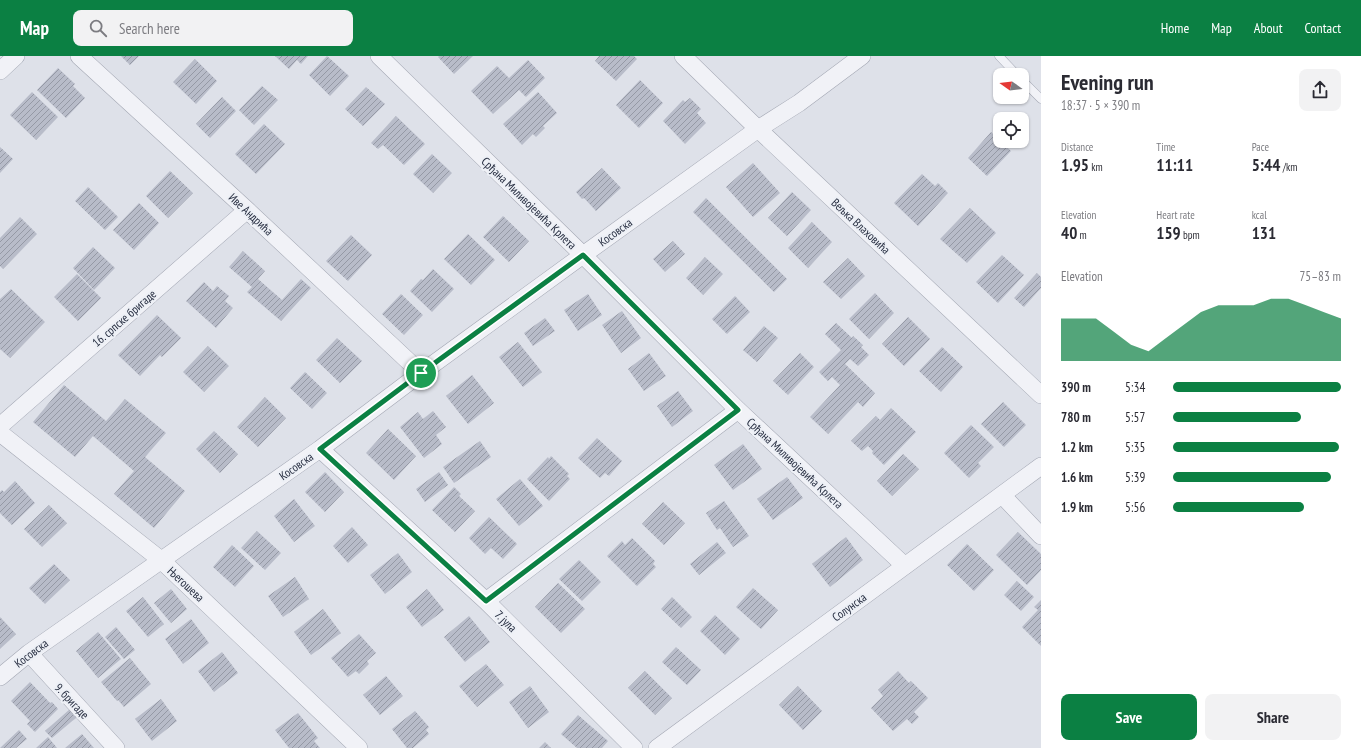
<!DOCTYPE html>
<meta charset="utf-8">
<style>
:root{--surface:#fff;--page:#f2f2f3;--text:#2b2b33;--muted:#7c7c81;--accent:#0b8043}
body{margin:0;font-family:"PT Sans Narrow",sans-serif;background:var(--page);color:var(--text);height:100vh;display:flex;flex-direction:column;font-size:15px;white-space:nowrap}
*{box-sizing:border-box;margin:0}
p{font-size:13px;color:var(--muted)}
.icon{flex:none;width:22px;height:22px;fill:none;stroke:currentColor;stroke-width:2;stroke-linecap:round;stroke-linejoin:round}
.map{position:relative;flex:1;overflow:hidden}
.side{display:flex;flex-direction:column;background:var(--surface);width:320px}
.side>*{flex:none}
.needle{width:26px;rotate:284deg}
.fabs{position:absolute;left:993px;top:12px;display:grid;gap:8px}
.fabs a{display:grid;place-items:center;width:36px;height:36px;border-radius:8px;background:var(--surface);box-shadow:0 1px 3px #0004;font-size:20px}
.pin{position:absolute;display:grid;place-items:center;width:34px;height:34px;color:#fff;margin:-17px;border:2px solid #fff;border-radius:50%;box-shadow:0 1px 4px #0007}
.round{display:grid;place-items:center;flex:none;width:42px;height:42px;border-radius:8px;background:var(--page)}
.overview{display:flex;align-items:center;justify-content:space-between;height:68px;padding:0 20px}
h1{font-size:22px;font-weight:600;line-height:30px}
.stats{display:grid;grid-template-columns:repeat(3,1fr);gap:6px;height:68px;padding:4px 20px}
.stats div{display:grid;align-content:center}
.stats b{font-size:17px;font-weight:600}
.stats small{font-size:11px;font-weight:400}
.stats p{font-size:11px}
.chart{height:112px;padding:8px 20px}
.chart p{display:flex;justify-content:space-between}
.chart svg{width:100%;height:72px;margin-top:4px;fill:var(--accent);opacity:.7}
.button{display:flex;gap:8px;margin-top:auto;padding:8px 20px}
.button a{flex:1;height:46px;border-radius:8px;background:var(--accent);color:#fff;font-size:16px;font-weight:600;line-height:46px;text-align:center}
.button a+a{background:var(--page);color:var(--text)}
ul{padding:0 20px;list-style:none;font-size:13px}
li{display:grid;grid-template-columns:64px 48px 1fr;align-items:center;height:30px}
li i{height:10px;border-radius:5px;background:var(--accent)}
header{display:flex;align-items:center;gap:24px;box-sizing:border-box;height:56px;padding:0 20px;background:var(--accent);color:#fff}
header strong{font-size:19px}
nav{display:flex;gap:22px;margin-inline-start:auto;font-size:14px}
.search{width:280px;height:36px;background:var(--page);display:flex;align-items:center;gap:10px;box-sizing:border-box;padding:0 14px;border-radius:8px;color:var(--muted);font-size:15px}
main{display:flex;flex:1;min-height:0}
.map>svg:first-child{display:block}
.building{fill:url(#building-hatch)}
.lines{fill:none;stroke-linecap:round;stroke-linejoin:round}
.service-casing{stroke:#a3a7b3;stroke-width:9}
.minor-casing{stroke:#a3a7b3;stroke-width:18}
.service{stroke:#f1f2f7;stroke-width:8}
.minor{stroke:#f1f2f7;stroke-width:17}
.route-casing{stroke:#fff;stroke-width:8}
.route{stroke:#0b8043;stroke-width:5}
.labels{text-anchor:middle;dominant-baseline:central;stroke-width:4;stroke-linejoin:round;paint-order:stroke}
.street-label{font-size:12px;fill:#262d40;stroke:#edf0f6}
</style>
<header>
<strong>Map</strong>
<div class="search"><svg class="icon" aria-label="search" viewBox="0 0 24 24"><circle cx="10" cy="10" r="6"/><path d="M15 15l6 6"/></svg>Search here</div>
<nav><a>Home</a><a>Map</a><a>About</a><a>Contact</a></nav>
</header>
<main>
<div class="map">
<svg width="1041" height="692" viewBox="0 0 1041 692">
<defs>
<pattern id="building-hatch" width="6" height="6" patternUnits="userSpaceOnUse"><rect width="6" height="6" fill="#b8bcc9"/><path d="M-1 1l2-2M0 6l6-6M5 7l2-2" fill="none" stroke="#9599a5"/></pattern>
</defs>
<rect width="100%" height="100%" fill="#dee1e9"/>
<!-- building -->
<path class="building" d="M121,0h18l-9,9z
M275,0h33l-7,8 -4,-4 -8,9z
M327,0l22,20 -19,20 -21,-21z
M439,0h34l-19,18 -16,-17z
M599,0h35l3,3 -21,22 -21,-20z
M195,3l22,22 -21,23 -23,-22z
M528,4l17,18 -19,19 -7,-7 -26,24 -22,-23 26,-25 12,12z
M58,12l17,16 -2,2 12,12 -19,20 -29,-28z
M640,24l23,23 -24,25 -23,-23z
M262,30l16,14 -24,25 -15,-15z
M366,31l19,17 -22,22 -18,-17z
M32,36l26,25 -22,23 -26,-25z
M538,36l19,21 -14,13 2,2 -9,9 -3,-3 -11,11 -19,-21z
M222,41l14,14 -26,27 -14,-14z
M690,42l11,11 -4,4 9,10 -21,21 -22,-23 20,-21 2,2z
M396,60l29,28 -21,21 -21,-20 -5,4 -7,-6z
M264,68l21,20 -29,30 -21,-20z
M991,76l20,19 -24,25 -19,-18z
M0,91l13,12 -13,14z
M432,98l20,19 -19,20 -20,-19z
M753,107l27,30 -27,24 -27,-30z
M602,112l19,20 -25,23 -12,-13 -2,1 -6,-7z
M170,115l23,22 -25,25 -22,-22z
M922,118l13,12 3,-3 10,10 -30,33 -24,-23z
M88,131l30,30 -13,13 -30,-29z
M792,136l19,18 -24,26 -19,-18z
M706,142l81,81 -13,13 -81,-80z
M139,147l20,20 -25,27 -21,-20z
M970,152l26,25 -29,30 -27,-24z
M503,160l26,25 -20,21 -26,-25z
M20,161l17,17 -34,35 -3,-3v-28z
M812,166l20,20 -24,26 -20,-20z
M468,178l27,26 -24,25 -27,-26z
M351,179l21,20 -24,26 -22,-20z
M673,185l12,13 -20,18 -12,-13z
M93,191l22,21 -21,22 -21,-22z
M243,195l22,20 -7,8 24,21 19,-21 10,9 -30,33 -34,-29 5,-5 -23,-20z
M1002,199l22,20 -26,28 -22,-21z
M705,201l18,17 -20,21 -17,-17z
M848,202l17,18 -24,23 -18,-17z
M433,213l21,20 -22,23 -22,-21 11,-12 2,1z
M1037,217l4,4v11l-17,19 -10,-9z
M77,218l24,24 -23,23 -24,-24z
M204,226l9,9 4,-5 12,10 -4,5 8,7 -17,20 -30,-27z
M11,233l34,33 -35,36 -10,-9v-50z
M875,237l19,20 -25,26 -20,-20z
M401,238l22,21 -19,20 -22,-21z
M588,238l14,21 -24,16 -14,-21z
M735,240l15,16 -23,22 -15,-15z
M622,255l19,27 -20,15 -19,-28z
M157,259l24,23 -19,19 -2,-2 -20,21 -22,-21z
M908,261l22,22 -26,27 -22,-22z
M545,262l10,13 -22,15 -9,-13z
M836,267l16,15 1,-2 10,9 -2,2 8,8 -11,11 -8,-7 -5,5 30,29 -12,14 -5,-5 -30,32 -18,-17 30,-32 -8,-8 -4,4 -9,-9 22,-22 -16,-16z
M764,270l14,12 -21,24 -14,-12z
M337,282l25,23 -22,22 -24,-23z
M518,286l24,30 -19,15 -24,-30z
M208,290l21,20 -25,26 -21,-20z
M942,291l21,20 -22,25 -22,-21z
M649,297l17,23 -22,15 -16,-22z
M800,297l14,14 -26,28 -15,-14z
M305,316l22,21 -15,16 -22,-21z
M472,319l22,28 -26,21 -22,-28z
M64,329l42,36 19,-22 41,34 -21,24 40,34 -31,37 -40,-34 20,-23 -41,-35 -18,21 -42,-35z
M678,335l15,20 -21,16 -15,-21z
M265,341l21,21 -28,29 -21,-20z
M1003,346l23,23 -22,22 -23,-23z
M891,352l25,24 -32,33 -12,-12 1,-2 -5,-5 -6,5 -11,-10 25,-25 4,4z
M433,355l13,16 -10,8 6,9 -18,14 -24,-31 18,-15 5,7z
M971,369l23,22 -16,16 3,3 -12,12 -25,-25z
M388,373l28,27 -22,24 -28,-27z
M214,375l24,23 -18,19 -24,-24z
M597,382l25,23 -13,15 -4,-3 -5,5 -22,-20z
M480,385l11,16 -37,26 -11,-16z
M743,388l19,25 -29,21 -19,-25z
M903,398l16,15 -27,27 -15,-15z
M551,400l18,18 -2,2 3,3 -21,22 -22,-22 21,-22 1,2z
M325,416l19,20 -19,20 -20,-20z
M439,416l9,13 -23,17 -9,-13z
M787,421l16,21 -30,22 -16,-21z
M520,423l23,27 -24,20 -23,-27z
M15,425l20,22 -23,22 -12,-12v-21l2,-2 2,2z
M454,431l7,7 -2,2 16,15 -20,21 -23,-22z
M294,443l21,27 -21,16 -20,-26z
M724,445l25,35 -16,11 -13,-19 -3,2 -11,-17z
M663,446l22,21 -21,22 -22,-21z
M49,449l18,18 -25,24 -18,-18z
M489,461l28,27 -14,15 -12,-11 -6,6 -16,-16z
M352,471l16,18 -20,18 -15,-17z
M257,475l24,22 -16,17 -24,-22z
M1018,476l23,22v16l-14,15 -31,-30z
M846,481l17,23 -33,27 -18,-23z
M632,482l23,23 -2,3 3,3 -19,19 -30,-30 15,-15 3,4z
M717,486l9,11 -27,22 -9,-11z
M967,488l27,26 -20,21 -27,-26z
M232,489l22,21 -19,21 -22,-20z
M398,497l14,19 -27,22 -15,-19z
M579,504l22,22 -19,19 -23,-22z
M54,508l16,16 -25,24 -16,-16z
M295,521l14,22 -26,18 -15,-21z
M1017,525l17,16 -13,14 -17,-16z
M558,527l27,26 -24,24 -26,-26z
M753,532l25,22 -17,19 -25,-22z
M171,533l16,20 -16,14 -17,-20z
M427,533l17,21 -22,17 -16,-20z
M143,541l21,27 -16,13 -22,-26z
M672,541l20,20 -11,11 -20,-19z
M1041,544v46l-19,-19 16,-17 -4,-3z
M323,553l18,24 -30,22 -17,-23z
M715,559l25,24 -15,16 -25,-24z
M469,560l21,26 -25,20 -21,-25z
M0,561l16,17 -16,15z
M191,563l18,24 -26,21 -18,-25z
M116,571l19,23 -11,9 -19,-22z
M98,576l23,27 -23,19 -22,-27z
M359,578l17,19 -9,8 2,3 -10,10 -3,-3 -8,6 -17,-19z
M676,591l25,23 -14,15 -25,-23z
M222,596l16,21 -24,19 -16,-21z
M130,602l21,26 -27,23 -6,-7 -1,1 -16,-19z
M486,608l18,21 -27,22 -18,-21z
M645,615l27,27 -17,17 -27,-27z
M898,615l11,12 2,-2 17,17 -14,14 5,5 -7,7 -5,-5 -14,12 -22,-23 12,-12 -5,-6z
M386,620l17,20 -23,19 -17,-20z
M30,626l20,21 2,-1 6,7 -23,23 -8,-8 3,-3 -19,-20z
M530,630l19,26 -21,16 -19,-26z
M798,630l24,25 -19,19 -24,-25z
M161,643l16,22 -25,20 -17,-22z
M70,653l7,8 -25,21 -7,-7z
M415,655l14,16 -3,3 3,4 -16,14h-6l-15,-19z
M298,657l20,25 -4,3 6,7h-31l-14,-18z
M578,659l30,26 -6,7h-25l-16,-14z
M19,674l8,9 -11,9h-16z
M82,678l12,14h-29z
M48,681l9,11h-21z
M545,686l6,6h-12z"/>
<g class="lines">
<!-- service casing -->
<g class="service-casing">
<path id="service" d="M999,0l18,19
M1022,24l19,19"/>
</g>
<!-- minor casing -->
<g class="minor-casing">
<path id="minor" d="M79,0l168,154 174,163
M379,0l204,199 155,155 167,156
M683,0l75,73 283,266
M0,15l16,-15
M0,370l247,-216
M0,377l161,127 198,188
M320,393l166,152 148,147
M1002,439l39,41
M486,545l252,-191
M29,597l87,95
M0,621l29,-24 291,-204 101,-76 162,-118 175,-126 41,-26 63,-47
M657,692l384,-282"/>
</g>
<!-- service -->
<use href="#service" class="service"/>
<!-- minor -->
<use href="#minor" class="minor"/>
</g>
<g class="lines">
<!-- route casing -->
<g class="route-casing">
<path id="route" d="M583,199l155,155 -252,191 -166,-152 101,-76z"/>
</g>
<!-- route -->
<use href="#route" class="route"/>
</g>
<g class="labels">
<!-- street labels -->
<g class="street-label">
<text transform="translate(529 147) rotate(44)">Срђана Миливојевића Крлета</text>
<text transform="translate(251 158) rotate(43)">Иве Андрића</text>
<text transform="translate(861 170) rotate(43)">Вељка Влаховића</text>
<text transform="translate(615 176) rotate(-36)">Косовска</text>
<text transform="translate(124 262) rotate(-41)">16. српске бригаде</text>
<text transform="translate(795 407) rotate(43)">Срђана Миливојевића Крлета</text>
<text transform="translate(296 410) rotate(-35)">Косовска</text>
<text transform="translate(186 528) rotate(43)">Његошева</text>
<text transform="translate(849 551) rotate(-36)">Солунска</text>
<text transform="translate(506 565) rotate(45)">7. јула</text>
<text transform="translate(31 597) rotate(-37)">Косовска</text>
<text transform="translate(72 645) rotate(47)">9. бригаде</text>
</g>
</g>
</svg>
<div class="fabs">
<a><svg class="needle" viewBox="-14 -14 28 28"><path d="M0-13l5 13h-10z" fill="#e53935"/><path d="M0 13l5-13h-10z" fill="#7c7c81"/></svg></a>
<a><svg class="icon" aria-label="locate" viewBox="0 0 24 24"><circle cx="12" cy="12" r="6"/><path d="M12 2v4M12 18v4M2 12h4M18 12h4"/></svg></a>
</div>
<div class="pin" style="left:421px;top:317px;background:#1e9e55"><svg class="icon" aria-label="arrive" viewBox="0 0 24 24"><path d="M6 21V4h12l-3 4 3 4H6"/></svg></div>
</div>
<section class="side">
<div class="overview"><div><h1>Evening run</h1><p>18:37 · 5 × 390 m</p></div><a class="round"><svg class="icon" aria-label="share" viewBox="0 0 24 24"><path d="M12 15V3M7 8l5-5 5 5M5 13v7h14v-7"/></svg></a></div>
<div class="stats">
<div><p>Distance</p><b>1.95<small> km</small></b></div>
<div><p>Time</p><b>11:11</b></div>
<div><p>Pace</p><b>5:44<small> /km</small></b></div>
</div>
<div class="stats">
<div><p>Elevation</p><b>40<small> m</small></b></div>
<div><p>Heart rate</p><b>159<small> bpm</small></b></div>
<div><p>kcal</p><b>131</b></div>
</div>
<div class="chart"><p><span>Elevation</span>75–83 m</p>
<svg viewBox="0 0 160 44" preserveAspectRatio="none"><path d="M0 44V18L10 18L20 18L30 26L40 34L50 38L60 30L70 22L80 14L90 10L100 10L110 10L120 6L130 6L140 10L150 14L160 18V44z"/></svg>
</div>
<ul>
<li><b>390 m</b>5:34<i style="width:100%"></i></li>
<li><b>780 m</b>5:57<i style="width:76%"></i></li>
<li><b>1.2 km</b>5:35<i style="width:99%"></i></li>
<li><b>1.6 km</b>5:39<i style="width:94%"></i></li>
<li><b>1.9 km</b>5:56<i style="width:78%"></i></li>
</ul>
<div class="button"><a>Save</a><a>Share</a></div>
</section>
</main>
